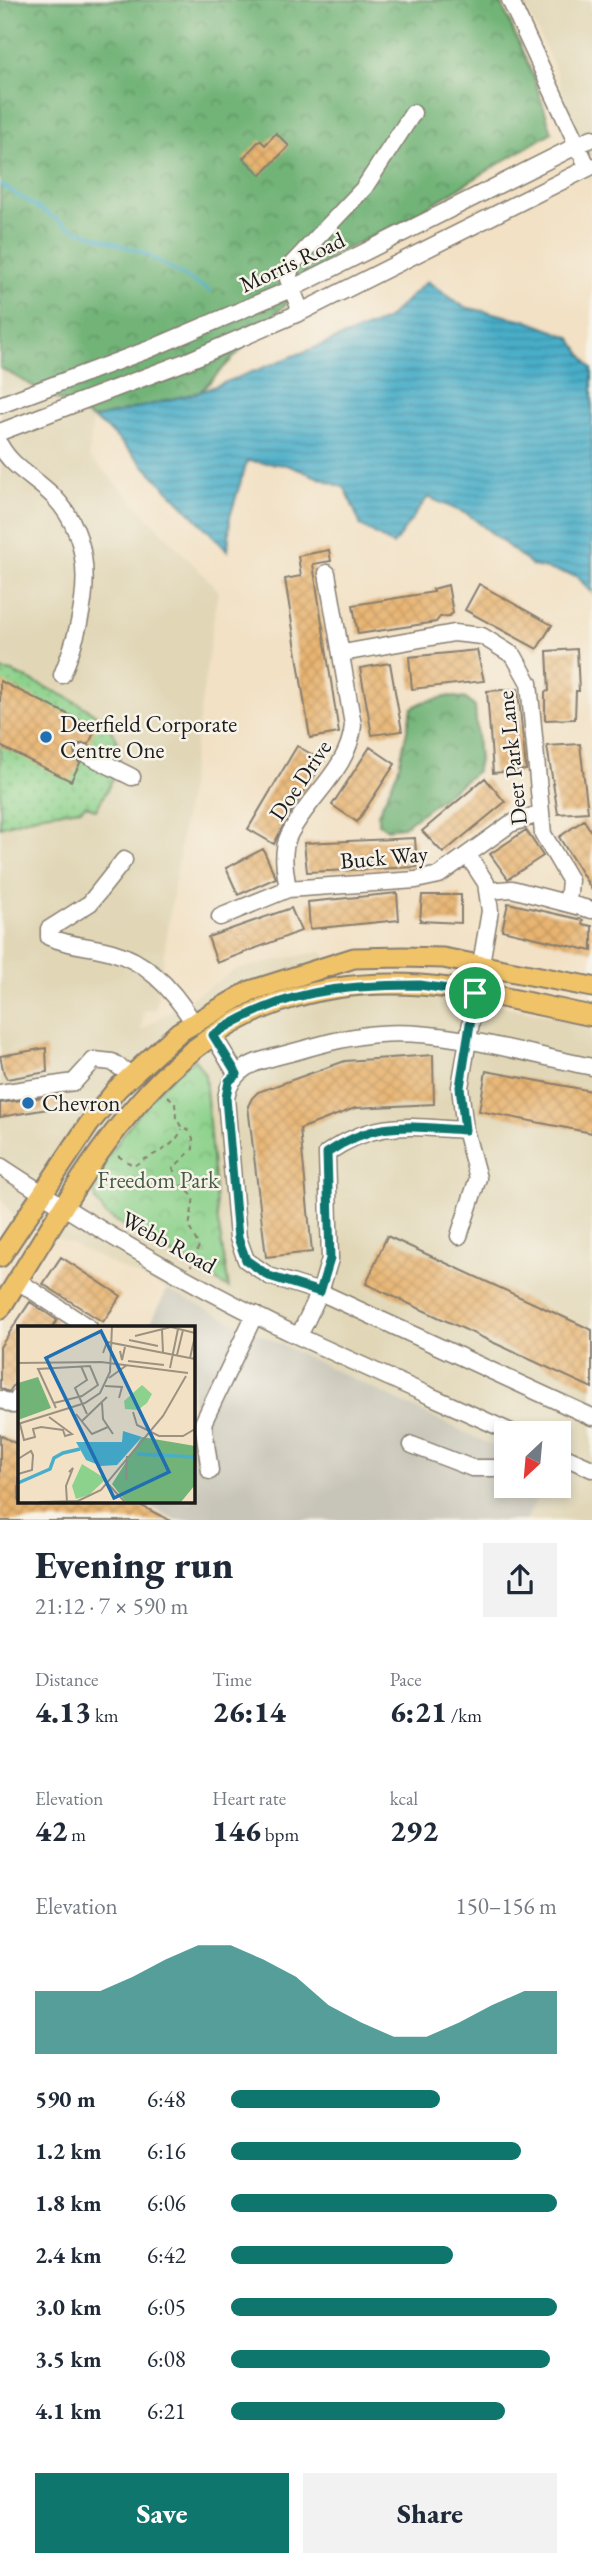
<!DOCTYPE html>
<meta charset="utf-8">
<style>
:root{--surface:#fff;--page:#f2f2f3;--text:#1f2937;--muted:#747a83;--accent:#0f766e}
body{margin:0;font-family:"EB Garamond",serif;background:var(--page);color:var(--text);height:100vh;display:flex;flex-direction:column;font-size:26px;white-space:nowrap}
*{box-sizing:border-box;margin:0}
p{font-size:23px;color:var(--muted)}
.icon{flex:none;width:38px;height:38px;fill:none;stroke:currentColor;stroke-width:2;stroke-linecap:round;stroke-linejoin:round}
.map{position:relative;height:1520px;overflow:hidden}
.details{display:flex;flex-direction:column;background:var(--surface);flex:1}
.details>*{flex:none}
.needle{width:46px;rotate:206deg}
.controls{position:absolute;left:494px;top:1421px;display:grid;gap:14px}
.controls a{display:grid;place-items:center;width:77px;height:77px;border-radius:0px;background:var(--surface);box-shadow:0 4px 10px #0003;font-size:35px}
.pin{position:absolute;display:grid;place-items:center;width:60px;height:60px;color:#fff;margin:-30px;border:4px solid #fff;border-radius:50%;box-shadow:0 2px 7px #0007}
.round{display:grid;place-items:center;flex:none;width:74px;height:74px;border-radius:0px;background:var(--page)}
.headline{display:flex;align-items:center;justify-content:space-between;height:119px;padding:0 35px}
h1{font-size:38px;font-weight:800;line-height:52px}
.metrics{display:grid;grid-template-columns:repeat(3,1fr);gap:10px;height:119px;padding:7px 35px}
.metrics div{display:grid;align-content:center}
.metrics b{font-size:30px;font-weight:800}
.metrics small{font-size:19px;font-weight:400}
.metrics p{font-size:19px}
.chart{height:196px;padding:14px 35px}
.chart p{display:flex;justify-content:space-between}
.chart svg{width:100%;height:126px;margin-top:7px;fill:var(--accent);opacity:.7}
.button{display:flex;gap:14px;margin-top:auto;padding:14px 35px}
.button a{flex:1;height:80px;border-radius:0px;background:var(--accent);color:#fff;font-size:28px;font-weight:800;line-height:80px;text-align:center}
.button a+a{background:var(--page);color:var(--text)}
ul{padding:0 35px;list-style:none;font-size:23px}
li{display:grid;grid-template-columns:112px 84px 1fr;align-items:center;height:52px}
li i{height:18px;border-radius:9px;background:var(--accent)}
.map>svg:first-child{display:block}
.built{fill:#e1d7b7}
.industrial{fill:#c7c5b8}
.grass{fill:url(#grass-dots);stroke:#547754;stroke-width:2}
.forest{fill:url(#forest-crowns);stroke:#47684a;stroke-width:2}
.park{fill:url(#park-crowns);stroke:#547754;stroke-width:2}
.water{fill:url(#water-rules);stroke:#326572;stroke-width:2}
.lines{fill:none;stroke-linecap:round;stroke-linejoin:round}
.stream{stroke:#49aec9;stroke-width:3.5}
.building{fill:url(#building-cross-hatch)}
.minor-casing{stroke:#877e70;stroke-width:19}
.major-casing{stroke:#877e70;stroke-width:23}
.path{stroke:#877e70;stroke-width:2;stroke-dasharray:5 5;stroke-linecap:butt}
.minor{stroke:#fff;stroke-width:16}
.major{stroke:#f0c369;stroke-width:19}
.route-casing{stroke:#fff;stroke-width:14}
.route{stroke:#0f766e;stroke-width:9}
.poi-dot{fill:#1f6fb2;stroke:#f7f3e8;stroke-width:2.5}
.labels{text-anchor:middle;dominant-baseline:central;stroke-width:5;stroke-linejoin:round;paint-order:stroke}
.street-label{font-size:23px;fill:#1c1c1c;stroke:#f7f3e8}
.poi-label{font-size:23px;fill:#1c1c1c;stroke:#f7f3e8;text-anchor:start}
.park-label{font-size:23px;fill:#445c43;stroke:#f7f3e8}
.inset-river{fill:none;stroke:#49aec9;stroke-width:3.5}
.inset-road{fill:none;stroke:#9c9281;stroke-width:2}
.view{fill:#1f6fb2;fill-opacity:0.15;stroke:#1f6fb2;stroke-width:3.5}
.inset-edge{fill:none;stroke:#1c1c1c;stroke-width:3.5}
</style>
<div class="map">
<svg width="592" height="1521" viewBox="0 0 592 1521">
<defs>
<pattern id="grass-dots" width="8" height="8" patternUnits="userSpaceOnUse" patternTransform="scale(1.75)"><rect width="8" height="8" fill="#8dd28c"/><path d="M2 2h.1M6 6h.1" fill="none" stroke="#79b478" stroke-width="1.8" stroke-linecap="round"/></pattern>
<pattern id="forest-crowns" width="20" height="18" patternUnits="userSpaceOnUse" patternTransform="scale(1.75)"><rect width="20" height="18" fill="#72b478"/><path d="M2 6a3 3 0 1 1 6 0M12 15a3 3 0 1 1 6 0" fill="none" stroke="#5d9262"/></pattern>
<pattern id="park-crowns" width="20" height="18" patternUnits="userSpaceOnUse" patternTransform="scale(1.75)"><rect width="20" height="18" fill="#8dd28c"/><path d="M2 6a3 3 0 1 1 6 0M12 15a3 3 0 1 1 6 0" fill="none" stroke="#79b478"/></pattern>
<pattern id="water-rules" width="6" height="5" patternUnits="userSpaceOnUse" patternTransform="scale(1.75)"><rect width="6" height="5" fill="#49aec9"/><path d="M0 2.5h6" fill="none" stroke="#3c8da2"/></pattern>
<pattern id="building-cross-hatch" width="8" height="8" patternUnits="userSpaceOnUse" patternTransform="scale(1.75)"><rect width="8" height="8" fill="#e8b471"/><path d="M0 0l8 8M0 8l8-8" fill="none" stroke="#c69a61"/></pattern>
</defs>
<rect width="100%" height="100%" fill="#f7f3e8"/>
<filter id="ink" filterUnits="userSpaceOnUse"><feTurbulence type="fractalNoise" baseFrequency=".0143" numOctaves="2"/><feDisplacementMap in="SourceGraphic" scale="14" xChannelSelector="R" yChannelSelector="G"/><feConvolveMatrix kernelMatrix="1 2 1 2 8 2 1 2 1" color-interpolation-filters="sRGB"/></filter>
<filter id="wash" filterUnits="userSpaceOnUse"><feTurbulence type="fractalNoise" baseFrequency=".00686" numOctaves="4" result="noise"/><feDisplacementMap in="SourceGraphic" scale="28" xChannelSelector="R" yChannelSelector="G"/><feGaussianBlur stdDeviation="1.57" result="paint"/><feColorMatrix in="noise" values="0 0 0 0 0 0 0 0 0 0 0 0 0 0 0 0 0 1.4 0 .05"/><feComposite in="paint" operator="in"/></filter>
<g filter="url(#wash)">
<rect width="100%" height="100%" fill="#f2e1c5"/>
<!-- built -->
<path class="built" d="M523,0h69v186l-36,-115z
M0,368l93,51 -4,37 129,134 -62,419 -12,2 -3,19 96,-61 84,-18 39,38 82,4 150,32v495h-66l16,-34h16v-53h-52v19l-492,-235 -14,-20z"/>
<!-- industrial -->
<path class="industrial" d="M167,1290l339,162v34h36l-16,35 -350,-1 -38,-19h54v-173h-44z"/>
<!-- grass -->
<path class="grass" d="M0,670l13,2c33,18 119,42 105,94 -4,14 -15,30 -22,44l-10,-5 -5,4 -38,5 -43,13z"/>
<!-- forest -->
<path class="forest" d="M0,0h500l34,78 18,54 -153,92 -66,31 -133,137 -107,27 -93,-51z
M450,696l16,3 9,8 4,54 -3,11 -73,55 -15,2 -10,-5v-10l20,-44 14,-62 11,-6z"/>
<!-- park -->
<path class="park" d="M195,1059l10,16 12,141 12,72 -123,-73 -10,-15 -4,-19c28,-44 59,-92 103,-122z"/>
<!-- water -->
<path class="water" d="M427,281l37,26 61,13 45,17 22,32v224l-15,-17 -44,-10 -64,-51 -41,-18 -35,48 -32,-19 -16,-38 -58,-23 -40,-4 -17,56 -2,34 -117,-119 -18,-13 107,-27 186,-72z"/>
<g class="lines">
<!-- stream -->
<path class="stream" d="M0,184l69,43 75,26 66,38"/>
</g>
<g id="blocks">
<!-- building -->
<path class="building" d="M276,133l13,13 -28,29 -18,-17 17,-18 5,5z
M329,550l2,11 -18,3 26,169 -29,5 -25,-159 16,-3 -3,-20z
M479,584l73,41 -15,24 -72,-39z
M448,585l5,28 -4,3 -9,1 -4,5 -78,12 -5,-29 81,-13 -1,-3z
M577,649l2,42h-3l-1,28 -30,1v-28l4,-1 -2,-40z
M477,650l7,31 -72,8 -3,-32z
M390,663l12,68 -30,4 -12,-67z
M0,681l96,47 -7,16h-10l-5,5 1,9 5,5 -9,18 -71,-35z
M518,689l8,81 -33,3 -6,-82z
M580,744l8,68 -30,2 -11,-68z
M297,746l27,15 -36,55 -14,28 -26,-15z
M370,747l25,17 -38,58 -25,-17z
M485,778l20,24 -62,51 -21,-22z
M584,820l8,13v57l-33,-53z
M526,830l17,26 -35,23 -18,-25z
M415,838l2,29 -110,5 -3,-29z
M263,849l13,29 -38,17 -12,-27z
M397,893l2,27 -89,9 -2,-27z
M422,895h39v28l-41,-2z
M508,903l75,17 -1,4 10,2v25l-90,-21z
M291,908l10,23 -84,32 -9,-26z
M46,1048l1,24 -40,7 -3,-5 -4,-18z
M433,1055l1,49 -79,4 -55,21 12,123 -46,5 -18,-151 4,-8 6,-6 87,-31z
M486,1071l106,20v42l-113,-22z
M58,1095l2,12 -60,10v-14z
M387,1236l205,94v58l-226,-104z
M61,1257l60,39 -18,26 -60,-38z
M30,1302l27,18 -5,8h-33v49l-10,15 -9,-4v-41z
M0,1435l19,10v56h113l39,20h-171z"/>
</g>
</g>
<g filter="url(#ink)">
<use href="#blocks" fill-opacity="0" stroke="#877e70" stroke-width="2"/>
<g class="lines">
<!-- minor casing -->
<g class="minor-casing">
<path id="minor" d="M510,0l78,168
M301,312l-13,-33 4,-15 72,-76 49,-75
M0,405l150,-56 141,-60 301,-151
M0,432l185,-70 116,-50 291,-146
M0,445c13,24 36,33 54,52 48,50 31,122 8,178
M343,653l111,-20 28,3 32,20 15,27 14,151 27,46 -2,23
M84,753l48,24
M124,860l-34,43 -41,26v8c21,9 42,9 63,15 37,10 62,39 81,70
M288,889c-3,-18 -7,-37 1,-54 19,-38 61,-67 64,-110l-26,-152
M487,891l25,-2 80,21
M220,917l68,-28 128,-9 23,-5 71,-51 31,-11
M213,1035l24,40
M592,1067c-66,-13 -145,-38 -213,-33 -30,2 -60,11 -89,19 -30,8 -58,11 -64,45l12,140 8,22 23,16 51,16 272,125
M0,1093l74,-11 20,-22 18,2 18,12
M0,1166c96,63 196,122 300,171 71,33 142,64 213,96
M459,1236l19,-58 -13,-48
M18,1281l71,47
M299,1336l21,-44 10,-33 -3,-106c50,-34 81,-26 138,-23l-5,-43 30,-176 -4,-28 -17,-26
M0,1399l13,6 6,-8
M412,1445l60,23h34
M558,1454l34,15
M210,1471l-7,-48 52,-109"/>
</g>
<!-- major casing -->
<g class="major-casing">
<path id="major" d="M0,1257l89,-133 28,-35 62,-57 71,-41 104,-33 49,-1 40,1 149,29
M0,1309c106,-171 187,-339 420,-324 57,4 115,20 172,31"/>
</g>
<!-- path -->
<path class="path" d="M168,1096l7,7 1,15 6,10 6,2 5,8v11l-20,19 5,14 16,15 -5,30 10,19 -8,20
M118,1156l16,10c17,-13 39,-15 48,-37"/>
<!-- minor -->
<use href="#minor" class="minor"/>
<!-- major -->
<use href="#major" class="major"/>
</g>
</g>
<g class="lines" filter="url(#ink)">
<!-- route casing -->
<g class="route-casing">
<path id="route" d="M420,985l55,8 -15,94 5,43c-57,-3 -88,-11 -138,23l3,106 -10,33 -51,-16 -23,-16 -8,-22 -12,-140 3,-17 8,-7 -24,-39c70,-45 127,-50 207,-50z"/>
</g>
<!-- route -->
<use href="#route" class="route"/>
</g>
<!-- markers -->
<g class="poi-dot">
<circle cx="46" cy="737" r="7"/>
<circle cx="28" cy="1103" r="7"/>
</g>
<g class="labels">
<!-- street labels -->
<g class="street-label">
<text transform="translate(292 262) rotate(-25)">Morris Road</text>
<text transform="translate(512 758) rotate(-96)">Deer Park Lane</text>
<text transform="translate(300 780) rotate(-56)">Doe Drive</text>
<text transform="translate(384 857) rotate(-5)">Buck Way</text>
<text transform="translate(169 1242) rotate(29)">Webb Road</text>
</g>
<!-- poi labels -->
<g class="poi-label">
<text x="60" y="724">Deerfield Corporate<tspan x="60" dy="26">Centre One</tspan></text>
<text x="42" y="1103">Chevron</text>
</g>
<!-- park labels -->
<g class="park-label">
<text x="158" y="1180">Freedom Park</text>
</g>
</g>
<!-- overview -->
<g transform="translate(18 1326)">
<rect width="177" height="177" fill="#f2e1c5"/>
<path d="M124,59l10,9 -5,9 -9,7 -13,-1 -1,-8zM64,138l24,15 -17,16 -13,4 -4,-13z" fill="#8dd28c"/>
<path d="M20,51l13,31 -33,12v-37zM124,111l53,9v39l-14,17h-55l-14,-18z" fill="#72b478"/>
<path d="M105,105l19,6 -25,28 -16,1 -15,-6 -10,-18h46z" fill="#49aec9"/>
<path class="inset-river" d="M119,128l58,3M0,157l32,-14 4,-11 9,-5 17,-4"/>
<path class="inset-road" d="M144,4l1,22M117,10l36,-9 24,6M111,14l29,6M102,25l2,9 3,-13M85,27l4,-11 88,17M159,29l6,-25M172,32l5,-22M110,35l36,4M0,37l83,-1 87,11M63,40l6,14 -12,8 12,26M152,42l8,-39M91,52l18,-13M87,60l17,1 -3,11M36,77l28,-7 16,-11 -8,-19 -52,3 18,39M84,77l1,16 10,15M115,86l4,13 22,11h24l12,-7M58,88l16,20 16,-7M64,95l25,-24M0,98l67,-21 15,-10 10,-21 2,-46M2,98l4,16 11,-3 -2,-8 8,-2 22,3 2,6 7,-2 -23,-17M0,133l13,-8 2,4 -1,15 -14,4M108,154l1,-24M89,157l18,19M21,176l39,-1 23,-11 62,-74 23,-40M49,176l-1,-16 7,-18 -4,4"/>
<path class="view" d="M83,5l68,141 -55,26 -68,-140z"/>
<rect width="177" height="177" class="inset-edge"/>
</g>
</svg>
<div class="controls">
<a><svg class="needle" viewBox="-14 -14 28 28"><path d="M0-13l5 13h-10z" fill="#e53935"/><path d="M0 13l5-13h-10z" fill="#747a83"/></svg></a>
</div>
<div class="pin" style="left:475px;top:993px;background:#1e9e55"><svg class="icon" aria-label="arrive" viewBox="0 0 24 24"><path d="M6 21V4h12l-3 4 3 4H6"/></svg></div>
</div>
<section class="details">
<div class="headline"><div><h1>Evening run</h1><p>21:12 · 7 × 590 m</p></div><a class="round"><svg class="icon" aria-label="share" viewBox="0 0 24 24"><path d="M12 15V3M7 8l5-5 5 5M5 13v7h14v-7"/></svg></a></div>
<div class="metrics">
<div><p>Distance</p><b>4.13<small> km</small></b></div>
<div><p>Time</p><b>26:14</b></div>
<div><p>Pace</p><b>6:21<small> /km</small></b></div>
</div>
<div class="metrics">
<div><p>Elevation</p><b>42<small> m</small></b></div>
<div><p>Heart rate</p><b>146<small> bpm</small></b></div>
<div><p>kcal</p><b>292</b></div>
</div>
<div class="chart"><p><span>Elevation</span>150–156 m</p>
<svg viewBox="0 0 160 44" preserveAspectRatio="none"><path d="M0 44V22L10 22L20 22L30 17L40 11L50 6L60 6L70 11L80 17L90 27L100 33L110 38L120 38L130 33L140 27L150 22L160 22V44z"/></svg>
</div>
<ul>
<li><b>590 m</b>6:48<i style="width:64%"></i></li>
<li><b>1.2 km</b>6:16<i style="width:89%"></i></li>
<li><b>1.8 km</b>6:06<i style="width:100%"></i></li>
<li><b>2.4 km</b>6:42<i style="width:68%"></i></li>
<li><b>3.0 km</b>6:05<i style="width:100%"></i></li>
<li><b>3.5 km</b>6:08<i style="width:98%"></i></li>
<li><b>4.1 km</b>6:21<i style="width:84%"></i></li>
</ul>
<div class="button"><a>Save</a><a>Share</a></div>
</section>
